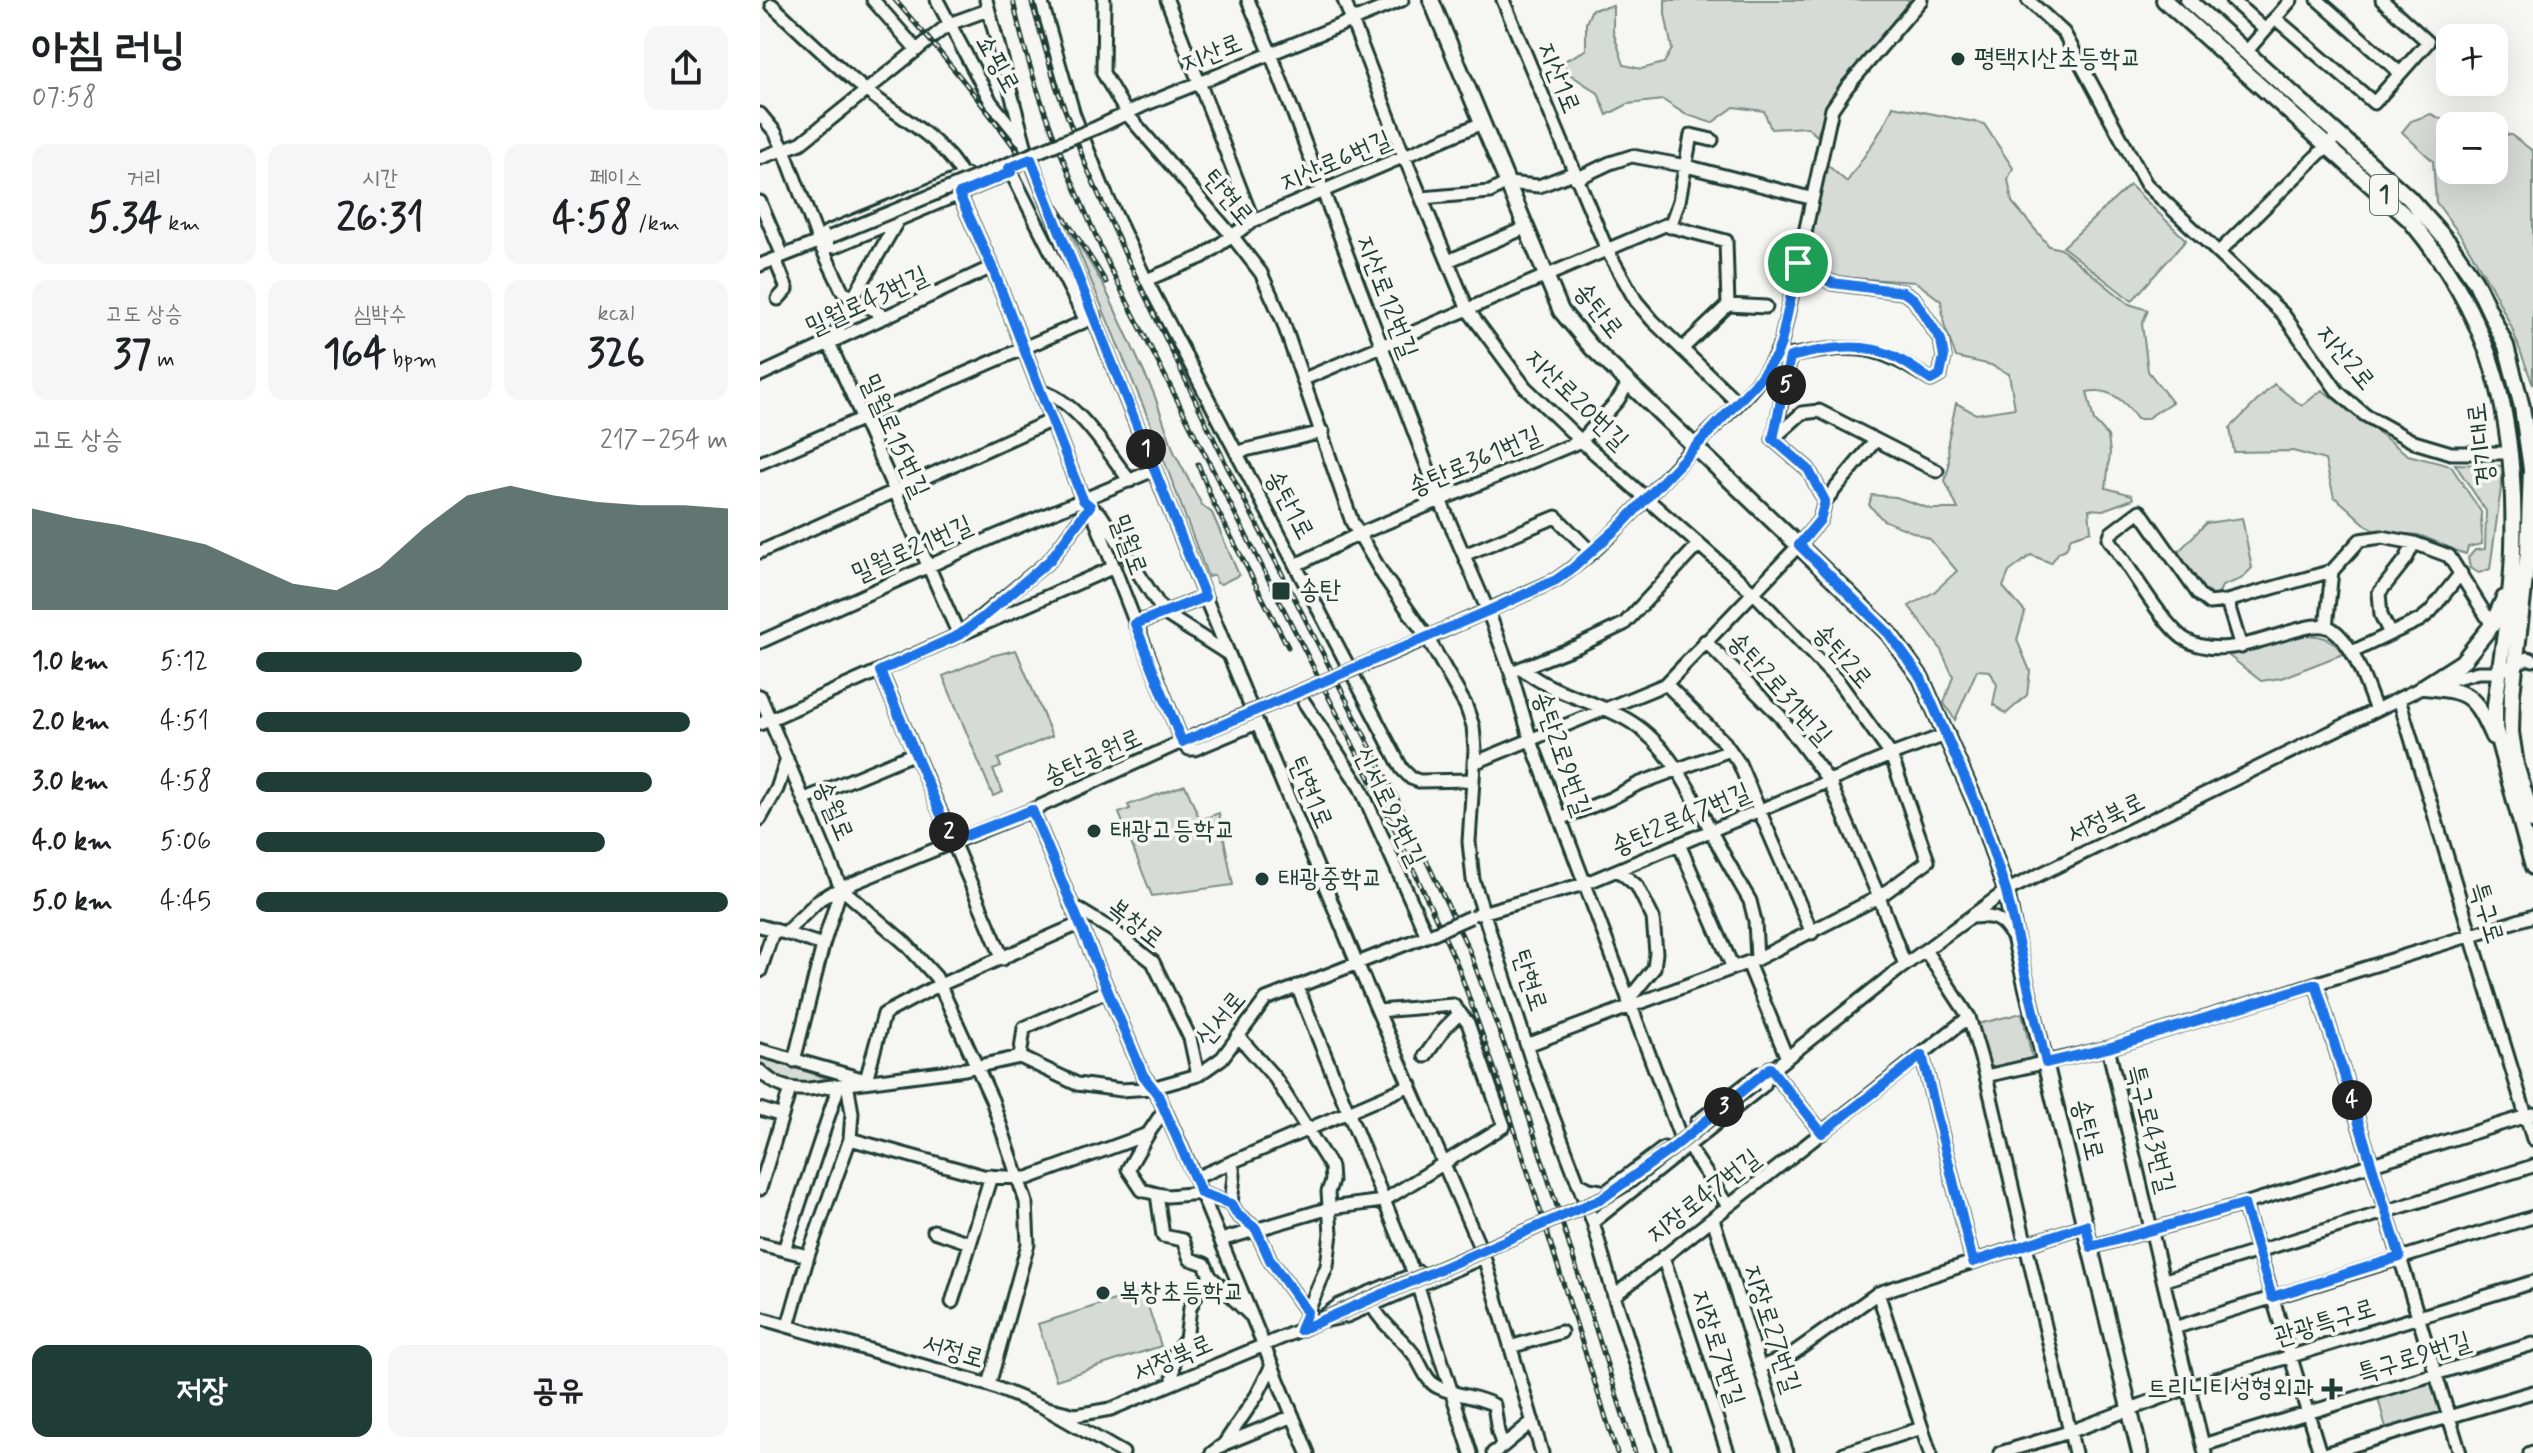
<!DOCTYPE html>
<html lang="ko">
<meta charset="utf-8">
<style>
:root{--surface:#fff;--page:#f6f6f6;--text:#202124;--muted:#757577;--accent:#1f3d34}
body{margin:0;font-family:Mynerve,"Poor Story",sans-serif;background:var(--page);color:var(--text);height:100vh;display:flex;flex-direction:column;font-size:30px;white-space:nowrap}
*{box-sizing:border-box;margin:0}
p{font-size:26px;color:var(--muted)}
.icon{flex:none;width:44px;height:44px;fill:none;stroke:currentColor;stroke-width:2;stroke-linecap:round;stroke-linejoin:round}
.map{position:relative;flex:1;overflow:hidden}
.sheet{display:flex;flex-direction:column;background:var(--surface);width:760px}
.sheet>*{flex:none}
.tools{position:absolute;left:1676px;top:24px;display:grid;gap:16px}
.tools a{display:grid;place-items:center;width:72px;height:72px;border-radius:16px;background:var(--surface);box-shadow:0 8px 32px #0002;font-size:40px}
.pin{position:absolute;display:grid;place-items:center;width:68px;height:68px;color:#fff;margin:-34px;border:4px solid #fff;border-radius:50%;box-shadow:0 2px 8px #0007}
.km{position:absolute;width:40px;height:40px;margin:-20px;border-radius:50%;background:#222;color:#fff;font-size:22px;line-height:40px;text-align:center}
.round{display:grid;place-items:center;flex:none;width:84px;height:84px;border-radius:16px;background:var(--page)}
.overview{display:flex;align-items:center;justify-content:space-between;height:136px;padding:0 32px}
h1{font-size:44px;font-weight:800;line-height:60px}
.metrics{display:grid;grid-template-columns:repeat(3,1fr);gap:12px;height:136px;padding:8px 32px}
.metrics div{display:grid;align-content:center;border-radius:16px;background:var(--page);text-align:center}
.metrics b{font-size:40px;font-weight:800}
.metrics small{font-size:22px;font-weight:400}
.metrics p{font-size:22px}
.chart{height:224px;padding:16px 32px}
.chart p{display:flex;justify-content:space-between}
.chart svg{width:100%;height:144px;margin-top:8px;fill:var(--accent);opacity:.7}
.action{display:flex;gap:16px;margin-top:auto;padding:16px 32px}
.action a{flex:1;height:92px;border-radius:16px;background:var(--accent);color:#fff;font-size:32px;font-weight:800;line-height:92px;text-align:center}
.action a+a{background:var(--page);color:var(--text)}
ul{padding:0 32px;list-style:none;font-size:26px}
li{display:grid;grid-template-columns:128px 96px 1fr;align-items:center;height:60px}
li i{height:20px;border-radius:10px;background:var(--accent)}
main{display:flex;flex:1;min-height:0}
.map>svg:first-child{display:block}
.green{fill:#d6dbd6;stroke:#7a8c85;stroke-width:2}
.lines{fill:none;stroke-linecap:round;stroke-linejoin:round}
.minor-casing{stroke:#1f3d34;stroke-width:17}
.major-casing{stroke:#1f3d34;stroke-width:20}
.minor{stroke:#f6f6f2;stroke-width:11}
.major{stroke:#f6f6f2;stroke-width:14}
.rail-casing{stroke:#1f3d34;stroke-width:5}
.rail{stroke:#f6f6f2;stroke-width:2;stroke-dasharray:6;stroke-linecap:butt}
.minor-bridge-casing{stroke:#1f3d34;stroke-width:17;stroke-linecap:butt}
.minor-bridge{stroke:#f6f6f2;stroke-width:11}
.route-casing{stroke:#fff;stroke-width:16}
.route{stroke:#1a73e8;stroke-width:10}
.poi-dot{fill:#1f3d34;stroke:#f6f6f2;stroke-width:3}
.labels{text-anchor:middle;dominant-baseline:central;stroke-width:7;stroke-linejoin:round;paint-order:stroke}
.shield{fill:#f6f6f2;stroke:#60746d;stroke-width:2}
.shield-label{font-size:24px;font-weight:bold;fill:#1f3d34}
.street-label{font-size:26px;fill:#1f3d34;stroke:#f6f6f2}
.poi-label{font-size:26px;fill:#1f3d34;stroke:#f6f6f2;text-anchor:start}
</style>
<main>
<section class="sheet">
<div class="overview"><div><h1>아침 러닝</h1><p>07:58</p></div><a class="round"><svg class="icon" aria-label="share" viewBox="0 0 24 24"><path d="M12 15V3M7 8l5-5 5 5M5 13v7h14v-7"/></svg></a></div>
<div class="metrics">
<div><p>거리</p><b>5.34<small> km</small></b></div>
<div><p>시간</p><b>26:31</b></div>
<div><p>페이스</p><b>4:58<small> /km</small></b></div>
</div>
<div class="metrics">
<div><p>고도 상승</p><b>37<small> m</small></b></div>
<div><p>심박수</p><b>164<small> bpm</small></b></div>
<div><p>kcal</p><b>326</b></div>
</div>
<div class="chart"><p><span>고도 상승</span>217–254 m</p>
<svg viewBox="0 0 160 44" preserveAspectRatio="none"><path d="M0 44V13L10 16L20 18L30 21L40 24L50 30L60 36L70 38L80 31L90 19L100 9L110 6L120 9L130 11L140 12L150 12L160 13V44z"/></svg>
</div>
<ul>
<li><b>1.0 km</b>5:12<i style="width:69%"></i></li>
<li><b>2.0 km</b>4:51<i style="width:92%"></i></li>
<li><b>3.0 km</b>4:58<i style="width:84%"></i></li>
<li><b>4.0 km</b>5:06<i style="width:74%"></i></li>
<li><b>5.0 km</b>4:45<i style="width:100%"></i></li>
</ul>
<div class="action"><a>저장</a><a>공유</a></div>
</section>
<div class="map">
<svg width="1773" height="1453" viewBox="0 0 1773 1453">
<rect width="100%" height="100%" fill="#f6f6f2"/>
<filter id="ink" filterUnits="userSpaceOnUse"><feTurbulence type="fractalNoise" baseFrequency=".0125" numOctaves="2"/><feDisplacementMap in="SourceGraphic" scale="16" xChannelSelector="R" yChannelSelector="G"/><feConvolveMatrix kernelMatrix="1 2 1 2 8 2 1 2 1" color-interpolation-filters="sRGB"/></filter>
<g filter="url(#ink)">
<!-- green -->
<path class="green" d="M905,0h245l-81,102 -12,34 -10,-9 -36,2 -7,-18 -30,-4 -22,16 -27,-9 -22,-14 -35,4 -21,11 -9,-22 -27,-18 -9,-13 24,-12v-27l6,-14 21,-3v25l11,34 17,4 23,-6 8,-14 -7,-35z
M1133,106l91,18 29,44 -5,11 4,23 37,44 12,3 68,55 19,6 -6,14 6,47 24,31 -26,17h-9c-12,-18 -27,-32 -50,-27l7,29 14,15 2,17 -4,35 26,7 1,4 -30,11 -14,-1 2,22 -20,6 -5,12 -7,3 -8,11 -20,-8 -22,17 -6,15 22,25 -8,28 13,31 -3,24 -21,19 -13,-10 4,-19 -7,-14 -13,-1 -22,50 -11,-17 9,-27 -13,-28 -31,-42 25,-14 23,-21 -27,-32 -47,-19 -14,-15 3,-10 24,2 35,12h27l-13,-28 4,-15 -1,-25 8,-38 20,11 39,-6 -6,-34 -18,-9 -35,-8 -12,-33 -3,-23 -25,-19 -83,-5 -26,-16 19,-97 21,18c16,-25 35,-49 46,-76z
M1671,114l24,12h-5v44h44v-36l17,1 22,16v234l-22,-59 -20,-40 -28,-47 -27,-37 -3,-41 -31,-29 9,-11z
M1370,185l56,55 -54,61 -69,-54z
M310,230l34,56 50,108 21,60 27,51 10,8 27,62 -18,9 -4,-1 -3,-8 -6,2 -59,-157z
M1514,384l28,22 20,-16 86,65 43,11 30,46 1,32 -14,3 -2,7c-15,-4 -31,-14 -48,-19 -13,-3 -34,2 -45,-5 -14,-9 -25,-24 -39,-33l-9,-37 -32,-9 -59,1 -4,-24z
M1695,464l49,2 -14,103 -11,4 -9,-5 -2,-10 7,-8 10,-1 1,-38z
M1482,518l10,50 -11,11 -19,7 -5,11 -10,-1 -29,-44 28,-29z
M1545,635c20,1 27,3 38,19l-62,24 -20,3 -32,-25z
M256,650l36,86 -54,23 3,8 -8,3 10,22 -10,4 -50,-120 48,-20z
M425,785l15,35 19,-7 14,72 -81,11 -33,-83 11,-4 -2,-4z
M1262,1013l11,48 -44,10 -11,-47z
M0,1057l85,27 -58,5 -27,-22z
M383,1291l18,55 -105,34 -18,-56z
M1672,1379l11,29 -6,12 -50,12 -10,-38z"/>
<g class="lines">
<!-- minor casing -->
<g class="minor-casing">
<path id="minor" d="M113,0l44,50
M177,0l54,102 30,37
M226,0l39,145 180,452 152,366 127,294 58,196
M281,0l33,115 29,73 43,92 256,489 9,9 8,3 54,-1
M344,0l-1,73 24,41 106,123 28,36 21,46 70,203 31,53 44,62 39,69 7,20 2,23 -6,93 4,38 59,182 61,160 21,74 51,157
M407,0l86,221
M488,0l23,54 169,446 48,111 23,62 20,68 149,395
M584,0l60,156 64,154 57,77 56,54 173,152 84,88 53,74 37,106 -49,36 -122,62 -230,86
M743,0l104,250 29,51 17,20 84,81
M1268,0l36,33 82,151 137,130 55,78 27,23 49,27 37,11h60
M1472,0l33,30
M1558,0l82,73
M12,5c30,28 59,57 91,83 34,29 79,48 100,89
M1515,18l99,85 54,-61 -46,-42
M1487,51l44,-51
M0,114l15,18 9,18 35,92 24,50 43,25
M338,127l44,-21 260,-106
M0,158l41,-15 148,-119 39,-14
M251,172l75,149
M816,179l34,-16 22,-7 54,10 124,32
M199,194l33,73 91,233 7,6 92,236 7,7h6l62,-26
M662,198l68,-6 17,-9 32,3 34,-13
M0,202l23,54
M138,220l-45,78 -23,47 129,290 153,-67
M910,227l9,-26 12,-66 21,5
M59,242l15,5 177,-75 -2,-4 10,-4
M59,242l8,-10 140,-57
M1459,252l120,-118
M15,259l12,30 -9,10
M688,261l77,-33
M0,265l66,-26
M386,280l56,-23 51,-36 229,-98
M968,305l38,2
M1016,356c17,1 33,-4 50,-6 48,-6 66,6 105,30l9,-5 4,-18 -3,-17 -27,-41 -11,-7 -71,-9 -34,-20
M0,375l232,-108
M544,379l361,-154 61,16 2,64 -46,44
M282,392c34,7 67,62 88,89
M1014,438l16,-81
M477,452l86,-20
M0,463l335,-146
M1065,501l50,-60
M1654,543l-8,16 -27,34 2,22 9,19 30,-14 10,-8 31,-39
M0,552l292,-132
M704,555l92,-38 36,36
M536,565l63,-31 222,-93 37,-41 11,-18
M1572,571l28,-31 22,-3 32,6 35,13 43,69
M1467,601l105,-30 -6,56
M375,624l70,-27
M664,639l132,-59c53,-36 94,-87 138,-133 31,-32 71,-63 87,-104l51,-234 15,-22 74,-87
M945,641l75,75 49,65 50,116 26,68
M0,642l238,-107 156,-65
M1481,647l-14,-46 -18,2 -10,-8 -59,-84 -29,22 -2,6c18,24 53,84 74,99 47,32 124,-26 149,-9 22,14 34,57 44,81
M1592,652l38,-18
M761,668c36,29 73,31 110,54 39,24 60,71 80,109 12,24 26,47 39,70l5,20 2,38
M759,669l59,-23 46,-22 75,-80
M120,671l123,288
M906,684l59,59 14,20 73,170
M0,696l81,192 -18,57 -29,116
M1639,699l134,440
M544,702l56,85 67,149
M0,724l199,-89 91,-75 40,-54 11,9 63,98 64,41
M714,763l192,-79 133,-139 21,-25 5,-19 -17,-32 -35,-30 29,-26 17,-2 118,60
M45,799l110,-46
M272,810l111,265 15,20 37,83 113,275
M0,819l17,-30 10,-30
M800,819l50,-20 28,-15 92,-34
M919,844l54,124
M858,870l19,16 16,32 3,35 -2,15 -26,32
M81,888l65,56 30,33 56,123 34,102 2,42 -39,141
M311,905l43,26 39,31 37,76 8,37
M718,914l106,-30 307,-129 57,-21
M1211,917c21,-2 30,0 41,19
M0,926l25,7 35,-34 21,-11 191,-78 156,-71
M25,933l38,12
M1165,950l44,67 17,59 89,377
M988,963l39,95
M0,971l14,-42
M1556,984l144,469
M537,986l117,288 57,179
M478,1036l37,42 56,89 1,14 -4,11 3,41 -4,33 -27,64
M1348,1048c33,135 63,270 97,405
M0,1050l102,29
M1162,1055l51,207
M665,1056l20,-28 15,-15
M260,1057l4,-29 83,-37
M1010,1068l52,65
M0,1071c15,15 28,19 49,18l156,-20 55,-12 57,27 44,6 31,-2 46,-13 24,-17 44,-59 168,-66
M1226,1076l122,-28 425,-132
M106,1080l18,-66 47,-25 148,-65
M87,1083l5,30 -2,26
M995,1083l143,-113 108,-79 417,-204 55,-15h21l29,-14 5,2
M0,1109l22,7
M937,1122l62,-48
M388,1134l-20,35 14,21 15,4
M928,1146l40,60
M472,1162l2,14 -3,28 7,11 18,14 14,31 37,52
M435,1178l216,-93
M818,1183l11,6 18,3
M0,1189l30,-100
M848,1190l56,-42
M1484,1204l76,249
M953,1219l74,234
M833,1222l171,-137 5,-13
M174,1231l36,12
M461,1240l109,-32 53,-7 121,-75 -36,-103 -15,-18 -75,6
M0,1244l48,12 -20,70
M1331,1247l153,-43 289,-90
M24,1250l55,-165
M48,1256l42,-117 133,37 45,2 120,-44 16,-24
M903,1257l65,196
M450,1276l40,39
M1405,1280l368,-114
M1118,1293l52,160
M854,1296l355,-279
M192,1302l39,-126
M612,1305c11,22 32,33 45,54 6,10 11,25 23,29 18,8 37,8 54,17l4,27 5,14 -10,7
M0,1318l229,67 54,22 80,46
M568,1320l19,-4 137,-59
M1414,1328l359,-111
M750,1347l51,-15
M1001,1367l31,-13 86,-61 208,-68
M413,1382l1,-28 12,-15 4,-31 9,-18 11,-14 -5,-12 -15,-5 -7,-19 -20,-4 -6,-42 11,2 33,-3 30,11
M283,1407l33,8 35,-6 189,-79 15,-7 24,-18 80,-33
M464,1444l33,-49 15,-30
M1443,1445l330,-101
M743,1446l30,-25
M452,1453l12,-9 69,-28
M1084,1453l78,-25
M1240,1453l69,-21 118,-44 346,-106
M1567,1453l206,-61
M1770,1453l3,-1"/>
</g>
<!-- major casing -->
<g class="major-casing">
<path id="major" d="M671,0l130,311 31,37 256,245 41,41 32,44 59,135 26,78 10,52 124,510
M1404,0l246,220c84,101 107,199 103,328 -1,53 -12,106 -18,158v22l38,139
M1428,0l221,198 40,45 26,38 31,65 16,61 9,62 -3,83 -16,142 -1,38 5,33 17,56
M1663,687l39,-25 30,-37 12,-27
M1664,687c46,4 50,8 69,50"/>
</g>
<!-- minor -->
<use href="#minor" class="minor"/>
<!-- major -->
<use href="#major" class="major"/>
<!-- rail casing -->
<g class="rail-casing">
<path id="rail" d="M135,0c78,88 149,182 211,282
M253,0c19,93 59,182 97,268l275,540 72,156 45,126 115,363
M271,0l25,86 30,80 38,86 102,212 172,337 71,149 46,124 120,379
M438,464l15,38 75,145"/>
</g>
<!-- rail -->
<use href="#rail" class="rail"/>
<!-- minor-bridge casing -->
<g class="minor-bridge-casing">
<path id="minor-bridge" d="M70,237l268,-110
M432,737l228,-96
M674,933l36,-16
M555,1323l288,-125 25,-15 127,-100"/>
</g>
<!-- minor-bridge -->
<use href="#minor-bridge" class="minor-bridge"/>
</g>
</g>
<g class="lines" filter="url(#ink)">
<!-- route casing -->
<g class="route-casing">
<path id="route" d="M271,159l174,438 -70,27 47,118 306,-131 68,-31 17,-12 49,-44 135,-142 19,-26 5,-13 17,-80 34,20 71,9 11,7 27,41 3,17 -4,18 -9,5c-12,-8 -25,-18 -38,-24 -32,-15 -70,-7 -103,1l-17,82 35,30 17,32 -5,19 -21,25 90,89 32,44 59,135 26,78 40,172 62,-15 208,-64 84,273 -128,40 -28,-93 -153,43 -5,-22 -113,37 -51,-207 -100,78 -52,-65 -96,79 -71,51 -303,132 7,-18 -37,-52 -14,-31 -18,-14 -7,-11 -30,-11 -43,-98 -15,-20 -111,-265 -80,31 -72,-170 79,-36 23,-17 68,-58 40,-54 -7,-6 -91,-233 -33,-73 52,-22 -2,-4z"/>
</g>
<!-- route -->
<use href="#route" class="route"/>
</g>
<!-- markers -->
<g class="poi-dot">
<circle cx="1198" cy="59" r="8"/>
<rect x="511" y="581" width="20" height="20" rx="4"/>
<circle cx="334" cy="831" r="8"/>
<circle cx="502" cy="879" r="8"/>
<circle cx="343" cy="1293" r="8"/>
<path d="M1568 1377h8v8h8v8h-8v8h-8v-8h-8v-8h8z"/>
</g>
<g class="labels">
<!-- shield labels -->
<rect class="shield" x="1610" y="175" width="28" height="40" rx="6"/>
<g class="shield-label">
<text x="1624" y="195">1</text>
</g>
<!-- street labels -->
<g class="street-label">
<text transform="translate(452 54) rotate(-22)">지산로</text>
<text transform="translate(237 64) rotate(61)">쇼핑로</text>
<text transform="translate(798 78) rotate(68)">지산1로</text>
<text transform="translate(576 162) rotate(-23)">지산로6번길</text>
<text transform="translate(468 198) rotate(50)">탄현로</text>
<text transform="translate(626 297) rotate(69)">지산로12번길</text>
<text transform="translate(107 302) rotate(-25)">밀월로43번길</text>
<text transform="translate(838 311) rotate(52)">송탄로</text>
<text transform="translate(1585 358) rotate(50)">지산2로</text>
<text transform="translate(816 400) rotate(44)">지산로20번길</text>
<text transform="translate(134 436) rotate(66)">밀월로15번길</text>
<text transform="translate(1722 444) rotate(-97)">경기대로</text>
<text transform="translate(715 462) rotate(-23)">송탄로361번길</text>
<text transform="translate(529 505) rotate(62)">송탄1로</text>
<text transform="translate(368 545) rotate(70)">밀월로</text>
<text transform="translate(152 550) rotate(-24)">밀월로21번길</text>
<text transform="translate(1082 657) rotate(49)">송탄2로</text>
<text transform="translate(1019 689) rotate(48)">송탄2로31번길</text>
<text transform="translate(801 754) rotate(71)">송탄2로9번길</text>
<text transform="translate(333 758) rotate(-24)">송탄공원로</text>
<text transform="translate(550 793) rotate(67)">탄현1로</text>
<text transform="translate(629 807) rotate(64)">신서로93번길</text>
<text transform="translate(73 811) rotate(67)">송월로</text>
<text transform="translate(1346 819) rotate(-26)">서정북로</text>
<text transform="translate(921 820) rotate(-23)">송탄2로47번길</text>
<text transform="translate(1726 913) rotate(73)">특구로</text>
<text transform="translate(375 924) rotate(38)">복창로</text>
<text transform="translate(769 981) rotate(72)">탄현로</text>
<text transform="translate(461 1019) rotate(-50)">신서로</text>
<text transform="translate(1390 1129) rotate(76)">특구로43번길</text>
<text transform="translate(1327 1130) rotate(76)">송탄로</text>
<text transform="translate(944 1197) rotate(-38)">지장로47번길</text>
<text transform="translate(1565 1323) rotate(-17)">관광특구로</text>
<text transform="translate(1011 1329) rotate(72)">지장로27번길</text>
<text transform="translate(957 1348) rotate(72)">지장로7번길</text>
<text transform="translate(193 1352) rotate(16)">서정로</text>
<text transform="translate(1654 1358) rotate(-17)">특구로9번길</text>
<text transform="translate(413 1359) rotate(-23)">서정북로</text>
</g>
<!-- poi labels -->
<g class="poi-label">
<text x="1214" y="59">평택지산초등학교</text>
<text x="539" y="591">송탄</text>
<text x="350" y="831">태광고등학교</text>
<text x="518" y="879">태광중학교</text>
<text x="359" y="1293">복창초등학교</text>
<text x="1554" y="1389" text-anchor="end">트리니티성형외과</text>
</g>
</g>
</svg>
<div class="tools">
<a>+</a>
<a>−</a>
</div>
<div class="pin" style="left:1038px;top:263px;background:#1e9e55"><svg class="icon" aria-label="arrive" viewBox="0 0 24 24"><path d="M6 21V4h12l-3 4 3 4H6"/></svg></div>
<b class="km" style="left:386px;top:449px">1</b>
<b class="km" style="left:189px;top:832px">2</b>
<b class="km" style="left:964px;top:1107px">3</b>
<b class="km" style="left:1592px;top:1100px">4</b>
<b class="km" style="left:1026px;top:385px">5</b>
</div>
</main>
